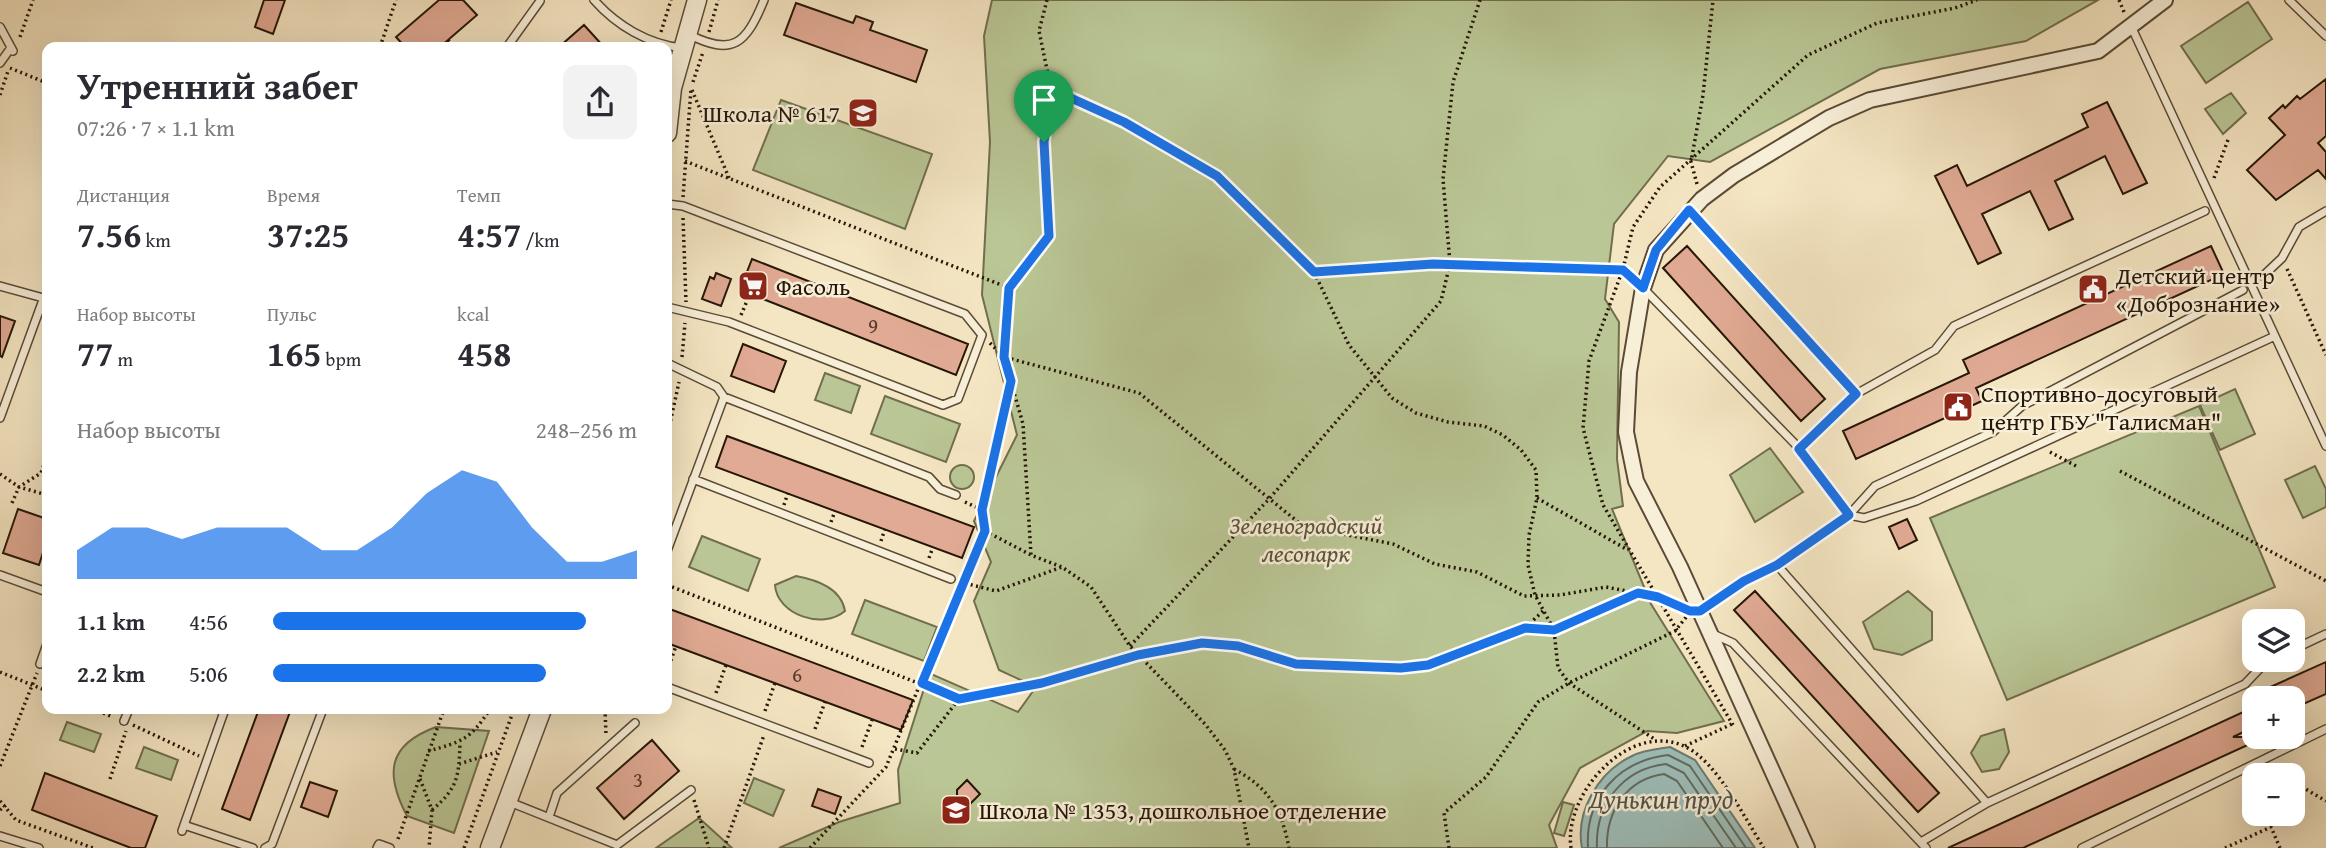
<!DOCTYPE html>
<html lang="ru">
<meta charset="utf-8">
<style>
:root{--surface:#fff;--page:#f2f2f3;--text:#2b2b33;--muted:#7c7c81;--accent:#1a73e8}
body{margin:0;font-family:"Gentium Book Plus",serif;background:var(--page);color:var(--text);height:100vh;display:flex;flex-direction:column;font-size:26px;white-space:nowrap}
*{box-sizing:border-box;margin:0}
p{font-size:23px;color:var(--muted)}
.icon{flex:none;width:38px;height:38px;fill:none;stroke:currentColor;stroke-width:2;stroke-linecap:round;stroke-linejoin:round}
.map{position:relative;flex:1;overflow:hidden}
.drawer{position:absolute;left:42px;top:42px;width:630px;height:672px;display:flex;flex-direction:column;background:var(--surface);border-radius:14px;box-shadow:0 7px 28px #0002}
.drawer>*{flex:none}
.buttons{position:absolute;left:2242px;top:609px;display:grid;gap:14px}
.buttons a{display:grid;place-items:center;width:63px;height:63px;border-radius:14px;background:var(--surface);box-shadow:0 7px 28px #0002;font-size:35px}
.pin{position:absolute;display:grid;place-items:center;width:60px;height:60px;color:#fff;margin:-72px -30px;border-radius:50% 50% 50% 0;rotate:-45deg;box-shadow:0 0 7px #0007}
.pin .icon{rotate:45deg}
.round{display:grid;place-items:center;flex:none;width:74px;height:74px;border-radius:14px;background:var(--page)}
.overview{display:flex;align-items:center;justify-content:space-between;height:119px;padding:0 35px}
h1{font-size:38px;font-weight:800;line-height:52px}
.figures{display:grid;grid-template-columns:repeat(3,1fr);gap:10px;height:119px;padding:7px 35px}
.figures div{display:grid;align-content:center}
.figures b{font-size:35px;font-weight:800}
.figures small{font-size:19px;font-weight:400}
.figures p{font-size:19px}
.chart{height:196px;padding:14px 35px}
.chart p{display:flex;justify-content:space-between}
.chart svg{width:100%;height:126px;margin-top:7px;fill:var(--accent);opacity:.7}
ul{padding:0 35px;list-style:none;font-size:23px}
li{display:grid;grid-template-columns:112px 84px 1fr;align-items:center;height:52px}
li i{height:18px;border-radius:9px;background:var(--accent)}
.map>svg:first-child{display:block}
.green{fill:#bac695;stroke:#706e4e;stroke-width:2}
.water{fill:#9dbeb9;stroke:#6d7b72;stroke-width:2}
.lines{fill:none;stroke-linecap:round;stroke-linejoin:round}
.shore{stroke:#626a60;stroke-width:2}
.building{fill:#e1aa94;stroke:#261607;stroke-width:2}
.service-casing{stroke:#5a4a36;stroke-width:10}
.minor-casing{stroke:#5a4a36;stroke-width:18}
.tertiary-casing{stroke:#5a4a36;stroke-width:21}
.path{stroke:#261607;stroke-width:3.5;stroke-dasharray:2 3.5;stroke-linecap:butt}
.service{stroke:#f8efd8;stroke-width:7}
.minor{stroke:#f8efd8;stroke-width:14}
.tertiary{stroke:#f8efd8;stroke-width:18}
.route-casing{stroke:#fff;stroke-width:14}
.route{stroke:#1a73e8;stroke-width:9}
.labels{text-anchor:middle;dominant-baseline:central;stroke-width:5;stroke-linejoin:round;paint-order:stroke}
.number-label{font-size:21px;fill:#553b2a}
.poi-label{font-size:24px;fill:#261607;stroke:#f8efd8;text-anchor:start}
.park-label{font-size:24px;font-style:italic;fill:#5a5439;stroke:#f8efd8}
.water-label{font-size:26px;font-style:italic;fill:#505145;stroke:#f8efd8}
</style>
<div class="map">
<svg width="2326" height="848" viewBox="0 0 2326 848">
<rect width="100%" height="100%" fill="#f5e6c3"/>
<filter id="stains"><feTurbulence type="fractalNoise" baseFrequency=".00286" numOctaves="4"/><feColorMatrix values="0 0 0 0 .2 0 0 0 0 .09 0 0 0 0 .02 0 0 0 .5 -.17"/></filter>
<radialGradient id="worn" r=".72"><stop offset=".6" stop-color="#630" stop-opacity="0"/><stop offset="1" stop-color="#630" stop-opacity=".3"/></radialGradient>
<!-- green -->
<path class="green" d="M992,0h1106l-72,41 -146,28 -170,93 -42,-6 -54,68 -9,75 14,23 -2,137 6,47 -11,3 39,95 73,117 -47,12 -30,-2 -67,37 -31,57 8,23h-778l60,-26 61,-19 -2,-33 31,-97 89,39 18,-25 -37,-17 -25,-69 17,-39 -17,-41 43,-86 -35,-140 8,-153 -6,-106z
M2248,2l24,37 -66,44 -25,-37z
M2231,93l15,20 -23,21 -18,-25z
M781,100l151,54 -27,75 -152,-59z
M825,373l35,13 -9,27 -36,-13z
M2235,389l20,45 -35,16 -20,-45z
M885,396l75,28 -14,38 -75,-28z
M2199,406l76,181 -268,113 -77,-182z
M1770,448l33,44 -48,30 -25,-47z
M950 477a12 12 0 1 1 24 0a12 12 0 1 1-24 0Z
M2315,466l11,23v18l-23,11 -18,-38z
M702,536l58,23 -12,32 -59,-24z
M796,576c21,4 45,12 49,35 -22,19 -68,4 -70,-26z
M1908,591l24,21v28l-30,15 -28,-6 -11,-27z
M865,600l72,27 -13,34 -72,-27z
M67,722l34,12 -7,18 -34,-12z
M436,727l53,4 -35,102 -47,-17c-22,-42 -20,-71 29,-89z
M2004,729l5,23 -10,17 -17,3 -11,-19 10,-17z
M144,747l34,13 -7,20 -35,-12z
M754,778l30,12 -11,26 -29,-13z
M1563,802l11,3 -10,31 -10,-3z
M699,818l33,30h-76z"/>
<!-- water -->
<path class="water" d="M1670,747l25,13 60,88h-173c-7,-36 16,-76 50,-92 11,-6 25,-7 38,-9z"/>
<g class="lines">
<!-- shore -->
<path class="shore" d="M1588,848c-3,-50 30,-87 80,-93l22,11 56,82
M1597,848c-2,-43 25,-79 69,-84l18,9 52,75
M1607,848c-1,-36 19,-69 57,-74l13,7 46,67"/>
</g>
<!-- building -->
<path class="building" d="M264,0h21l-12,34 -18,-7z
M439,0h24l14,15 -37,32h-35l-9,-10z
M796,3l57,20 3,-7 14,5 3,1 -3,8 57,20 -11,32 -132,-47z
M584,25l20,22h-45z
M2326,79v57l-8,7 8,9v27l-8,-9 -42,30 -29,-30 38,-35 -16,-17 14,-13 2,3 12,-12 3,3z
M2107,102l40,81 -24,11 -18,-38 -50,25 18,38 -24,11 -19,-39 -48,23 19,39 -23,11 -43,-88 22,-11 10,21 121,-59 -6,-13z
M1687,246l138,153 -24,22 -138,-153z
M2211,246l13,28 -248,114 6,13 -126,58 -13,-28 126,-58 -6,-13z
M752,259l216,85 -12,31 -216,-85z
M716,273l15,6 -10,27 -19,-7 8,-22 4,2z
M0,316l15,5 -13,36 -2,-1z
M743,344l43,17 -12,31 -43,-16z
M727,436l247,91 -12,31 -246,-91z
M18,509l29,10v21l-8,25 -36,-12z
M1907,519l10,21 -18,9 -10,-22z
M1755,591l184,202 -21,19 -184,-202z
M667,608l246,92 -12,30 -234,-87z
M2326,662v32l-34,15v-11h-19l-5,-10z
M2254,707v20l-21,10h32l-242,111h-75z
M259,709h32l-41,111 -28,-11z
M652,740l27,31 -55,48 -27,-31z
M45,773l112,43 -12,32h-14l-99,-38z
M967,780l13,14 -12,12 -11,-11v-5z
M310,782l27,9 -9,26 -27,-10z
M818,789l23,8 -6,17 -23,-8z"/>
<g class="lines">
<!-- service casing -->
<g class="service-casing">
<path id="service" d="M594,0c23,26 54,44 88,48
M2289,0l37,36
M2131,26l195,420
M0,27l13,24
M688,34c45,23 58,10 76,-34
M507,47l33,-46
M0,63l10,-14
M667,204l16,2 282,108 17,21 -24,64 -15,6 -214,-83 -62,-15
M1691,211l165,183 79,-44 19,-24 251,-115
M2263,276l19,-18 17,-31 27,-16
M0,286l47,13
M1643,288l156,160 50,67 15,3 52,-17 359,-165
M667,363l50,24 7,10 205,80 11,12 16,6
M0,418l43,-118
M693,479l258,100
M667,551l57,-154
M1777,565l210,238 -66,39
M0,575l47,17
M1701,611l43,-30 33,-16 72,-50 26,-29 118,-54 29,-26 221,-116
M1713,634l20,9 193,205
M2292,650l34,-16
M40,664l7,-20
M667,687l202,76
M124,721l5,-12
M507,801l110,44 74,-55
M1987,803l258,-119 18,-19 10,-5
M549,817l8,-24 78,-70
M184,825l69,23
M182,831l43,-122
M0,836l39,12
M265,848l7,-4 51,-135
M377,848l2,-4 11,4
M2082,848l244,-119"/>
</g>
<!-- minor casing -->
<g class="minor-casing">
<path id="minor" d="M1807,848l-127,-281 -44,-86 -10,-49 3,-60 14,-84 13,-38 46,-51 32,-24 95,-57 41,-18 228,-49 67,-51"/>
</g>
<!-- tertiary casing -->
<g class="tertiary-casing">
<path id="tertiary" d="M667,133l5,-45 25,-88
M490,848l52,-139"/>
</g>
<!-- path -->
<path class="path" d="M1047,0l-8,31 12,58 -7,53 5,94 -40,52 -5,69 19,67 8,131 31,12 29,20 39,59 75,78 20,26 9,19 15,79
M2119,0l5,12
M661,32l10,-32
M709,32l9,-32
M20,37l13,-37
M448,40l7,7
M380,47l16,-47
M10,68l37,15
M693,82l10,-30
M1051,89l73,34 93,53 97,96 35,73 43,53 24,15 32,9 36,4 19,9 18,15 15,20 1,28 -8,37 -1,30 7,30 19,35 4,38 11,15 87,57
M692,90l37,88
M0,95l8,-24
M685,161l324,127
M2214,178l15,-41
M1697,184l-6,-22 12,-67 10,-95
M683,197l8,-108
M683,218l3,84
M2287,269l39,86
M1314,272l119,-8 190,5 8,8
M741,315l9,-21
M990,343l14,14 135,36 164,133 90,18 42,20 42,8 47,24 36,-1 46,-8 52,10 23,11
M682,357l3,-34
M667,437l12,-55
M1806,442l42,-41
M2050,452l26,14
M2120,471l206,110
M0,474l19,13 28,8
M1537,498l91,52
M965,502l17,8
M12,503l7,-16 22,-14 6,-17
M784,505l4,-12
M831,522l4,-11
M985,531l46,24
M881,541l4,-12
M929,558l4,-11
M963,580l22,-49 -3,-21 28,-128
M960,582l36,9 66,-24
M667,585l292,114 84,-16 94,-28 65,-12 36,3 58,18 105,4 27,-3 97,-37
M1543,611l-18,17 29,2 82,-36
M1130,646l139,-147 172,-198 9,-37 -7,-85 10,-97 27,-82
M667,671l9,-25
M0,672l47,19
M716,693l10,-28
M93,709l20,8
M605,709l1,26
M765,711l10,-28
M133,725l66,31
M1733,725l-130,-220 -20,-77 6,-67 34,-92 10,-42 27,-40 148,-132 69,-32 78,-15 22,-8
M815,729l10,-27
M1685,746l47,-22
M862,747l10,-27
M895,749l22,4 42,-54
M428,751c34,-9 43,-12 62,-42
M459,764l38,-12
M0,766l37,-93
M2275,766l9,9
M1234,769c35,19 48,41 55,79
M110,779l16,-48
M420,779l12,31 -3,38
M2292,781l34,20
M694,800l15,48
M0,801l16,19 77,28
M0,810l6,-5
M432,810c26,-22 27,-34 28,-67
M398,839l46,-130
M464,848l50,-139
M724,848l40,-113
M810,848l76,-81 74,-180
M1449,848l-5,-35 42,-36 52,-75 31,-19 106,-52 12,-15
M1571,848c-8,-54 59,-129 115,-101 31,15 59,72 78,101
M2225,848l46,-21 9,21"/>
<!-- service -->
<use href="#service" class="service"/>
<!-- minor -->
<use href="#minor" class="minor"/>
<!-- tertiary -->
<use href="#tertiary" class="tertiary"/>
</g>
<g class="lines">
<!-- route casing -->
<g class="route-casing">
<path id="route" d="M1051,89l73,33 93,54 97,96 119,-8 190,6 20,18 13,-38 33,-40 167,184 -57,55 50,66 -72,50 -33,16 -44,30h-10l-32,-14 -20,-4 -84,37 -29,-2 -97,37 -27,3 -105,-4 -58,-18 -36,-3 -64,12 -96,28 -83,16 -37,-16 63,-152 -3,-21 29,-129 -7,-24 5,-69 40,-52 -5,-94z"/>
</g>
<!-- route -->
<use href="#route" class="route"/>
</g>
<!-- icons -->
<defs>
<g id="school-square" transform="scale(1.575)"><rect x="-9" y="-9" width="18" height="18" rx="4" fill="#8f2418" stroke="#f8efd8"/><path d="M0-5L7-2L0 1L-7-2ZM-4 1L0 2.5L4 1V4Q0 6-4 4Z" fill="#fff"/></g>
<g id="supermarket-square" transform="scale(1.575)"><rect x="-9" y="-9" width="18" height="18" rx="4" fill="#8f2418" stroke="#f8efd8"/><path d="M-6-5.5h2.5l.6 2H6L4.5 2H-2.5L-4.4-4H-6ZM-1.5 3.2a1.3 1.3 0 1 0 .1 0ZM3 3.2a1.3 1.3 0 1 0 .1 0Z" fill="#fff"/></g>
<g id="civic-square" transform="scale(1.575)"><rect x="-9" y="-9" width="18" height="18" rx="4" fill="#8f2418" stroke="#f8efd8"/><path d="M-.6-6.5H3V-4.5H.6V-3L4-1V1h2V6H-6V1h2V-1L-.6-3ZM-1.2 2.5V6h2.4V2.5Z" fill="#fff"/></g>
</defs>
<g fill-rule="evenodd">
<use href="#school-square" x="863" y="113"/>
<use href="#supermarket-square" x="753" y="286"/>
<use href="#civic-square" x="2093" y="289"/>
<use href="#civic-square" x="1958" y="407"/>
<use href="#school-square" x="956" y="810"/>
</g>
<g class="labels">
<!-- number labels -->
<g class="number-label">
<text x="873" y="325">9</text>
<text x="797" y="674">6</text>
<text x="638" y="779">3</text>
</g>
<!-- poi labels -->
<g class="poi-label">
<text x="840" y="113" text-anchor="end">Школа № 617</text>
<text x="2116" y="275">Детский центр<tspan x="2116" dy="28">«Добрознание»</tspan></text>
<text x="776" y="286">Фасоль</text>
<text x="1981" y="393">Спортивно-досуговый<tspan x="1981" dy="28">центр ГБУ "Талисман"</tspan></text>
<text x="979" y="810">Школа № 1353, дошкольное отделение</text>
</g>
<!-- park labels -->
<g class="park-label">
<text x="1306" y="525">Зеленоградский<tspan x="1306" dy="28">лесопарк</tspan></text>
</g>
<!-- water labels -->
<g class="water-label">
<text x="1661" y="798">Дунькин пруд</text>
</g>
</g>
<rect width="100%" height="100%" filter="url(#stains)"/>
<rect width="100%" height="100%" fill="url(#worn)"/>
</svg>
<div class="buttons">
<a><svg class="icon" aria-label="layers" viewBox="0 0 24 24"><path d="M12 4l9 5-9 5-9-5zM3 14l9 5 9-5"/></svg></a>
<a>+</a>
<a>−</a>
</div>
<div class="pin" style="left:1044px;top:142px;background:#1e9e55"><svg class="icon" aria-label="arrive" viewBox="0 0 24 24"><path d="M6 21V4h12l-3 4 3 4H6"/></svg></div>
<section class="drawer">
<div class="overview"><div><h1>Утренний забег</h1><p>07:26 · 7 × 1.1 km</p></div><a class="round"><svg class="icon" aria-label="share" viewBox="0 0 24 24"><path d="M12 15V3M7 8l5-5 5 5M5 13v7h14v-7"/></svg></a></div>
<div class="figures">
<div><p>Дистанция</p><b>7.56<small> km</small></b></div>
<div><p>Время</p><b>37:25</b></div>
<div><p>Темп</p><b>4:57<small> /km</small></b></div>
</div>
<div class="figures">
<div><p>Набор высоты</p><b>77<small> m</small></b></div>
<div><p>Пульс</p><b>165<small> bpm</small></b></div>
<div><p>kcal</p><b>458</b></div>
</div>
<div class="chart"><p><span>Набор высоты</span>248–256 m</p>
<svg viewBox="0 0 160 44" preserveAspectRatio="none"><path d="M0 44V34L10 26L20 26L30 30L40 26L50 26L60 26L70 34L80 34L90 26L100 14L110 6L120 10L130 26L140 38L150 38L160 34V44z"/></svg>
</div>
<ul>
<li><b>1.1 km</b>4:56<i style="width:86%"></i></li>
<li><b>2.2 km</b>5:06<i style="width:75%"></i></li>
</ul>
</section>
</div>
